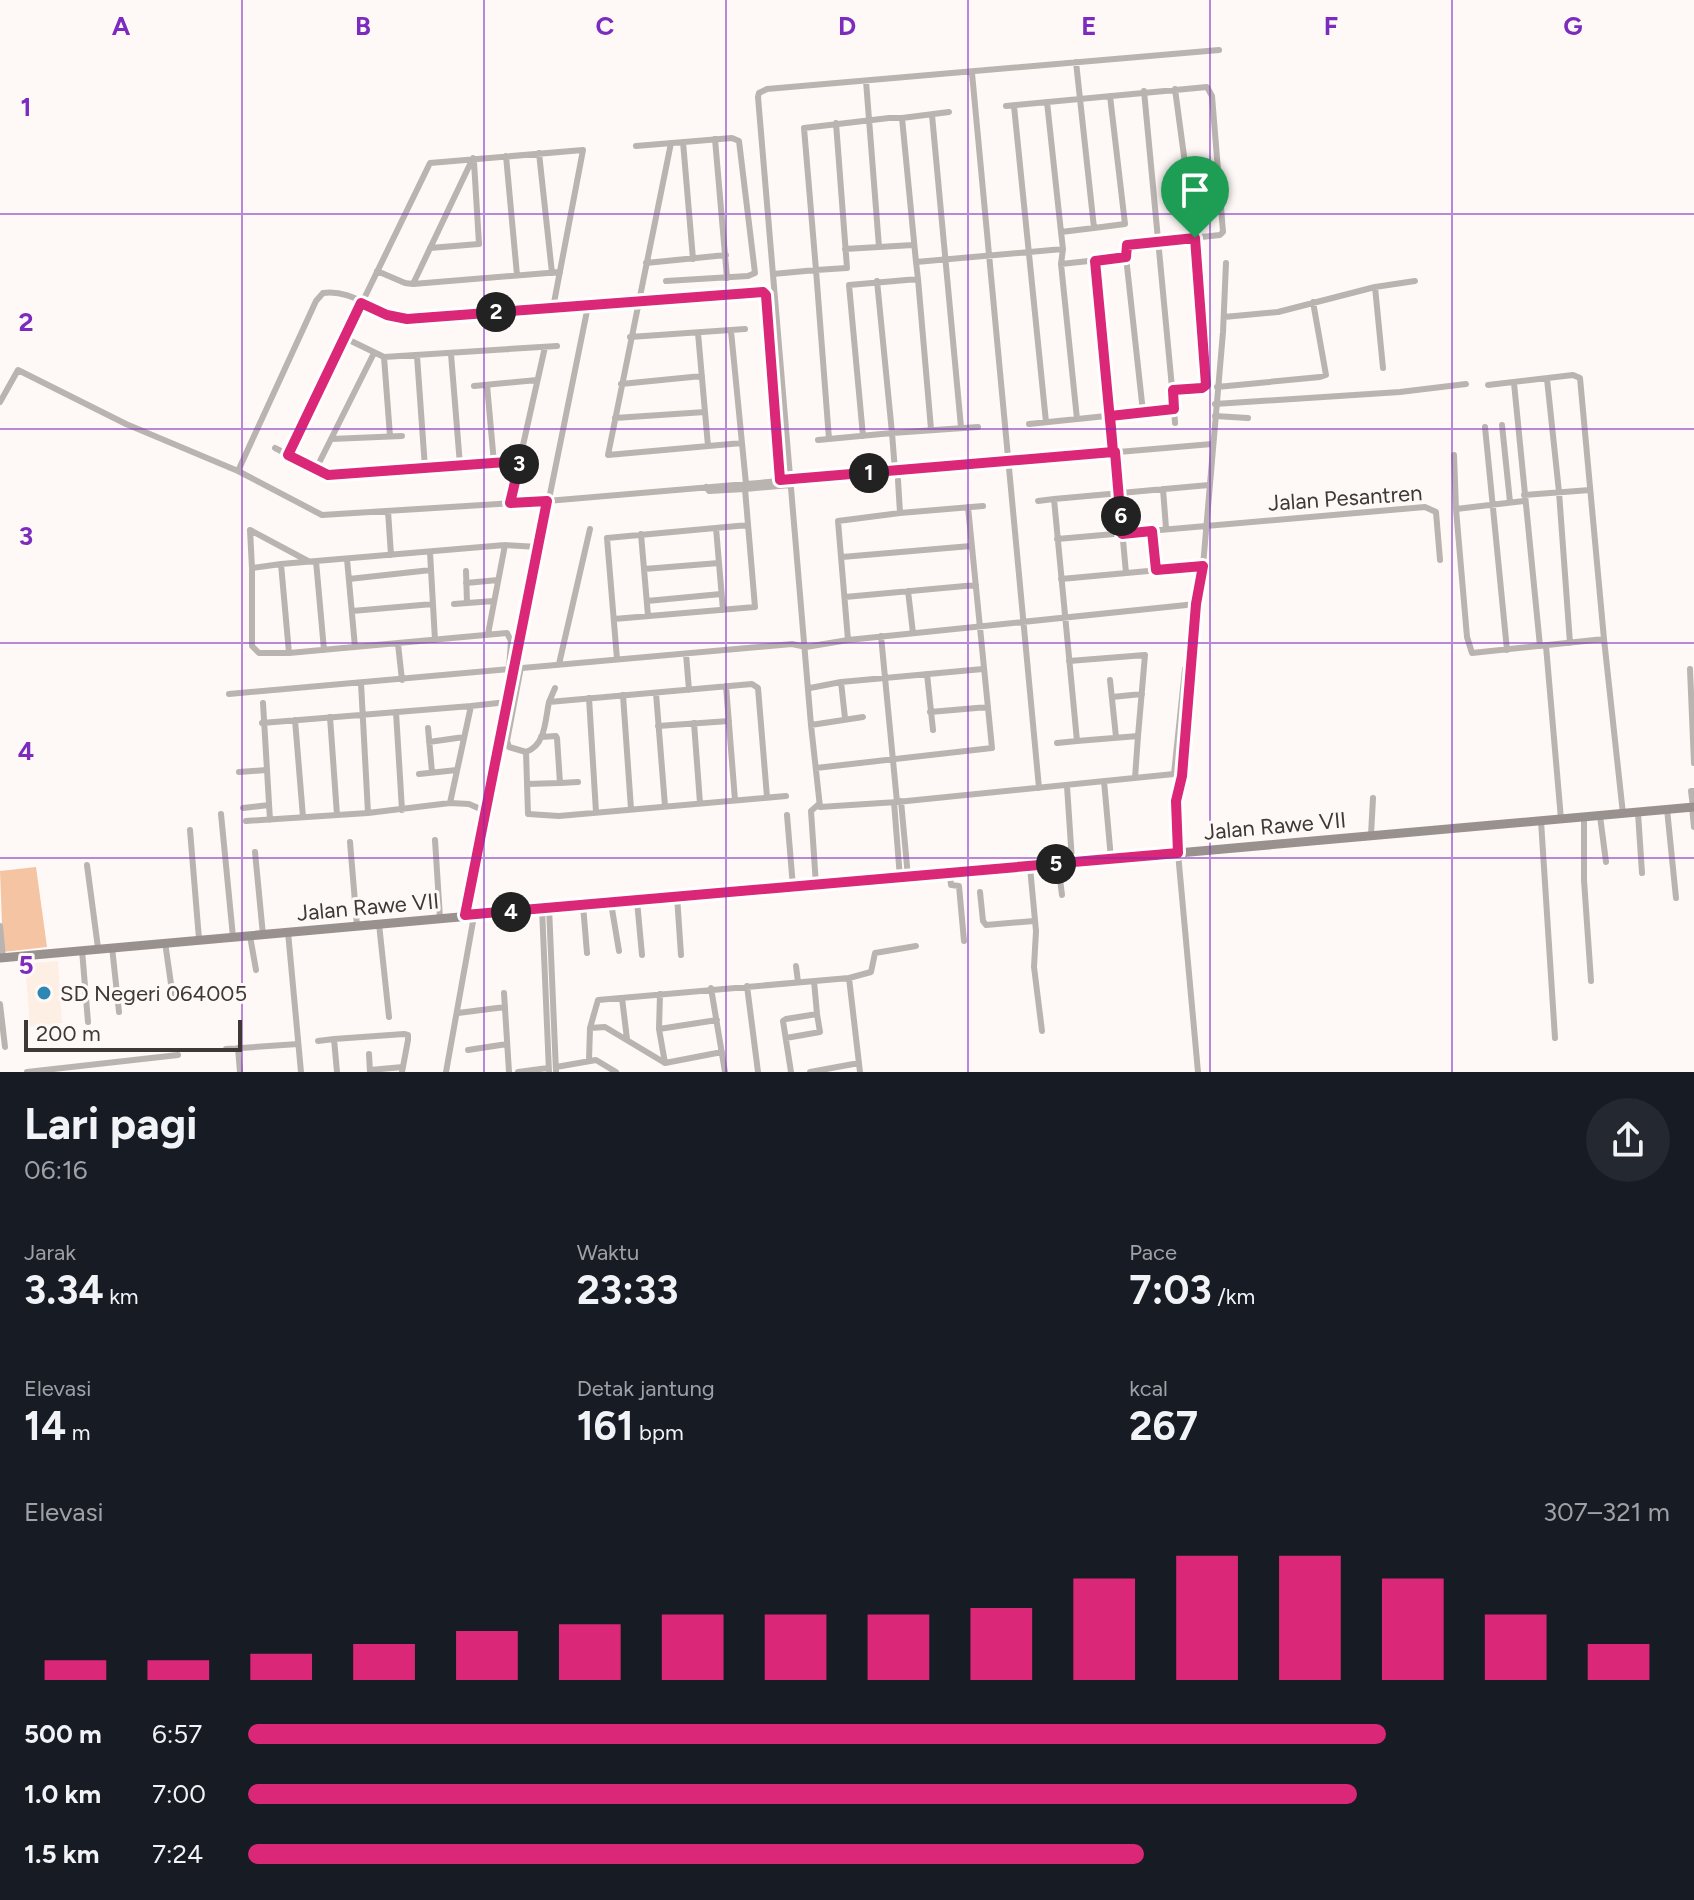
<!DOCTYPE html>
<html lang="id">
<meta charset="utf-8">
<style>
:root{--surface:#171b24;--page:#242831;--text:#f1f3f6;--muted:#9ea1a6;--accent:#db2777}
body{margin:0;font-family:Figtree,sans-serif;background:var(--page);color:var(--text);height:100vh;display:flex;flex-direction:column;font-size:30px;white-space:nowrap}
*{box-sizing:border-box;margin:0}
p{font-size:26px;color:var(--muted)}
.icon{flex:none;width:44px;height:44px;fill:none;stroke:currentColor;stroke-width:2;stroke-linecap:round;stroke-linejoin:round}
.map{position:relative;height:1072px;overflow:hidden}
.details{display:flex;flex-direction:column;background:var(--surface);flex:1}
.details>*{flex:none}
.scale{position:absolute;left:24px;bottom:20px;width:218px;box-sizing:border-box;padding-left:8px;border:4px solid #3e3936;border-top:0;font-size:22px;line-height:28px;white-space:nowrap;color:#3e3936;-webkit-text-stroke:6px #fef9f6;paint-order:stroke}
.pin{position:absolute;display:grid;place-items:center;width:68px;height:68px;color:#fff;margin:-82px -34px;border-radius:50% 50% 50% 0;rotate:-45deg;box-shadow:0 0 8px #0007}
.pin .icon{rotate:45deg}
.km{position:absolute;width:40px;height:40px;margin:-20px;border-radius:50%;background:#222;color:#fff;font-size:22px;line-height:40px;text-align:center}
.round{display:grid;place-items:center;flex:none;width:84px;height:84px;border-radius:42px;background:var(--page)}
.headline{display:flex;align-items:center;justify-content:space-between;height:136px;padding:0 24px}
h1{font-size:44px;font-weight:700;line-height:60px}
.metrics{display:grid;grid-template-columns:repeat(3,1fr);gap:12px;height:136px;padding:8px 24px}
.metrics div{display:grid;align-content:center}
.metrics b{font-size:40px;font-weight:700}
.metrics small{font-size:22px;font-weight:400}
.metrics p{font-size:22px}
.chart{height:224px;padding:16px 24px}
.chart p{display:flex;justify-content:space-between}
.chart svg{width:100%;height:144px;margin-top:8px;stroke:var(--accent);stroke-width:6}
ul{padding:0 24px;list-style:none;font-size:26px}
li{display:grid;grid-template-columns:128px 96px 1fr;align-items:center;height:60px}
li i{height:20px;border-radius:10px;background:var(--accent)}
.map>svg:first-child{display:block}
.built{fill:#feefe5}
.green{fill:#f4c4a3}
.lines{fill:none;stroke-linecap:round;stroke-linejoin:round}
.street{stroke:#b9b4b0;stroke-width:6}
.secondary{stroke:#99918d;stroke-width:9}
.route-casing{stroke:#fff;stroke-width:16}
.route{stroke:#db2777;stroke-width:10}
.grid{fill:none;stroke:#7b2cbf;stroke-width:2;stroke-opacity:0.55}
.poi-dot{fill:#2d87b5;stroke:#fef9f6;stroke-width:3}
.labels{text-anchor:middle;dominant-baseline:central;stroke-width:6;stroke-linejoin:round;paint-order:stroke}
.street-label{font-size:22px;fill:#3e3936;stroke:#fef9f6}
.poi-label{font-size:22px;fill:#3e3936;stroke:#fef9f6;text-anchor:start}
.grid-label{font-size:26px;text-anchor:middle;font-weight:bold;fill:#7b2cbf;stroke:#fef9f6;stroke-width:6;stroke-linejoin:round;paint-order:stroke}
</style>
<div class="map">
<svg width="1694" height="1072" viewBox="0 0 1694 1072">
<rect width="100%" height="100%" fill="#fef9f6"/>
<!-- built -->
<path class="built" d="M58,961l4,62 -32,4 -5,-63z"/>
<!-- green -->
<path class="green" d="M36,867l11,80 -44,5 -3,-81z"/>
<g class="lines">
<!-- street -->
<path class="street" d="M972,73l67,715
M866,81l13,166
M1047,102l14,130
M1014,106l32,316
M932,115l29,312
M902,118l47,-6
M715,139l12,139
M683,142l10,117
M671,143l-63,312 134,-12
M636,146l96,-8 7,3 16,132 -7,3 -82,5
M539,153l13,120
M506,156l11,119
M1094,228l31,-4 -15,-128
M430,248l49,-4 -5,-82
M845,249l68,-4
M1063,249l-2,-17 33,-4 -18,-166
M1126,257l17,155
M1095,261l18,191
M646,263l80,-8
M1061,264l16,155
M377,271l28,12 8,1 147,-12
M773,274l43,-4 -12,-142 85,-10h13l14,144
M918,279l13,150
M877,281l15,152 86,-6
M413,284l60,-126
M1375,287l8,81
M1224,317l54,-5 97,-25 40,-6
M731,331l15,153
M698,333l10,113
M630,337l115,-8
M345,338l39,19 173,-11
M374,353l-56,112 1,5 13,5 188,-14
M451,354l9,111
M417,356l8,112
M384,357l6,79
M1547,379l12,113 11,151
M1514,383l26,263
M621,384l81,-8
M487,385l7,78
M474,386l63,-6
M1217,387l103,-10 6,-2 -13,-73
M1173,390l29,-2 4,-5 -11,-145 -20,-149
M0,402l18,-32 108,54 112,47 84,44 225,-14 665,-57
M1215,404l185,-12 66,-8
M1174,409l1,14
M1215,416l33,2
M615,418l90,-6
M1029,424l145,-15 -30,-318
M1502,425l8,77
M1485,427l22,223
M863,436l-14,-151 69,-6 -2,-17 147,-13 -2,15 65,-7 1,-12 93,-10 3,-3 -11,-136 -5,-9 -201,19
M331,439l71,-3
M829,439l-13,-169 31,-2 -11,-145
M818,440l74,-7 3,38
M275,448l43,22
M1115,452l11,121
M288,455l142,-292 153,-13 -30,158
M1454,455l2,54 11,128 5,16 132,-14 -24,-261 -7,-3 -85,10
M238,471l78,-170 7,-8c29,-5 56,23 84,26l356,-27 3,3 14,185
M745,489l46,-4
M1163,489l3,39
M1524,495l66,-5
M1038,501l16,-2
M510,503l35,-156
M1456,509l68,-8
M388,511l3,44
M900,513l83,-7
M716,528l7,82
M1152,531l4,39
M641,534l7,82
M1057,539l368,-32 11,5 4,48
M430,552l5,88
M842,557l129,-11
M347,559l8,88
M316,561l189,-16 33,2
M281,564l-29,4v78l7,7h30l218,-20 4,8 -2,27
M252,568l-2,-38 58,31
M644,569l75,-6
M466,571l1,32
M349,579l82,-9
M1061,579l142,-13
M466,583l32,-3
M908,591l5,42
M845,597l131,-12
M647,601l74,-7
M454,604l40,-3
M352,611l81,-7
M614,619l141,-12 -10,-118 -36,2 -3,-4
M488,634l17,-89
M881,636l16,166
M1604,639l19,175
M848,640l-10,-119 62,-8 -2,-33
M398,644l4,36
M1546,646l15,173
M289,653l-8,-89 35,-3 8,89
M686,654l3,36
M617,659l-10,-121 141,-13
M1069,661l76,-6 -7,81 -61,5 -23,-242 155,-14
M559,664l31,-135
M521,667l-14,74 2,6 17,5 2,62 31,2 227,-20
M1185,669l-11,105 -277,28 -77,5 -9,-82 -53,-628 1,-4 8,-4 452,-39
M1690,669l4,94
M927,674l6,56
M1110,680l6,57
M841,682l4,36
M361,683l7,130
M726,686l9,114
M810,688l31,-6 142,-13
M656,693l9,113
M229,694l563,-50 14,3 42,-7 348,-36
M623,695l8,114
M1112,697l30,-3
M589,698l7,114
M549,702l6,-14
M263,703l7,117
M471,706l36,-4
M396,712l6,98
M930,712l58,-5
M330,717l7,98
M295,720l8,97
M694,723l6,80
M811,725l52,-8
M658,726l71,-5
M428,728l4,44
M429,742l35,-5
M1057,743l20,-2
M526,752c20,-7 19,-32 23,-50l203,-18 6,4 9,109
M816,768l176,-20 -24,-241
M239,772l27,-2
M419,774l38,-4
M1135,778l3,-42
M1104,781l7,78
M560,783l18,-1
M527,784l33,-1 -3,-45 -1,-2 -15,1
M1067,786l5,75
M901,801l7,76
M894,802l6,76
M450,803l19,1 16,7
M1692,807l2,20
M1693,807l-2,-16h3
M243,808l26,-3
M1667,809l9,89
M1638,813l4,60
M221,814l12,123
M787,815l6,72
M1600,816l6,46
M1584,817v63l7,101
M246,821l122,-8 82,-10 21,-97 -209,17
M1541,821l14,217
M190,830l9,109
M1371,835l2,-37
M435,840l5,78
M350,842l7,84
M255,852l8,83
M1058,864l4,31
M87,865l11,83
M1030,867l6,64 -2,36 8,64
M950,874l1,11 8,1 5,55
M816,885l-5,-74 8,-7
M980,892l3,29 3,4 48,-4
M677,896l4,59
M637,901l5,54
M611,903l8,48
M583,905l4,48
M549,907l7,165
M542,908l7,164
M465,915l123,-609
M379,924l10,93
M0,926l3,32
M288,932l13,140
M250,936l6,34
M165,942l8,56
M112,947l7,65
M82,950l6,72
M796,966l2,16
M849,978l11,94
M747,986l11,86
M711,988l14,84
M504,993l5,79
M660,994l-1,35 58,-9
M622,998l5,41
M0,1004l5,43
M458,1013l47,-6
M590,1028l15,-1 60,36 57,-11
M659,1029l6,34
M786,1038l34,-6 -3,-18
M318,1041l16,-2
M238,1048l2,24
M226,1049l72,-5
M468,1050l39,-6
M369,1054l1,18
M589,1061l1,-33 8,-28 251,-22 22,-6 4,-19 41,-7
M556,1067l40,-7 20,12
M370,1070l33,-3
M27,1072l151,-17
M337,1072l-3,-33 70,-5 4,1v5l-6,32
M446,1072l28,-156
M518,1072l30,-4
M791,1072l-8,-51 3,-2 31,-5 -3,-33
M810,1072l49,-9
M1198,1072l-20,-219 -2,-52 6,-25 14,-172 7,-38 20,-234 3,-69"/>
<!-- secondary -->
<path class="secondary" d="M0,958l1694,-151"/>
</g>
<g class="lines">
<!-- route casing -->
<g class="route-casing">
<path id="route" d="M1195,238l11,147 -4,3 -29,2 1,19 -64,7 3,36 -333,28 -14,-185 -3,-3 -356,27 -20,-4 -26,-12 -73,152 40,20 192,-14 -10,42 37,-2 -82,414 713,-62 -2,-52 6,-25 14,-172 7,-38 -47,4 -4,-39 -30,3 -7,-82h-2l-18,-191 31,-4 1,-12 68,-7"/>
</g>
<!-- route -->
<use href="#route" class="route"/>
</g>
<!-- grid -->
<path class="grid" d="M242,0v1072M484,0v1072M726,0v1072M968,0v1072M1210,0v1072M1452,0v1072M0,214h1694M0,429h1694M0,643h1694M0,858h1694"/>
<!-- markers -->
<circle class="poi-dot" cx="44" cy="993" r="8"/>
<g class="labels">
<!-- street labels -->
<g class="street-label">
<text transform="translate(1345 498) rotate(-4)">Jalan Pesantren</text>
<text transform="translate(1275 826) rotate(-5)">Jalan Rawe VII</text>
<text transform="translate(368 907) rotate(-5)">Jalan Rawe VII</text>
</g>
<!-- poi labels -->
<g class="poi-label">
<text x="60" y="993">SD Negeri 064005</text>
</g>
</g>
<g class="grid-label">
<text x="121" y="35">A</text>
<text x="363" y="35">B</text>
<text x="605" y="35">C</text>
<text x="847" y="35">D</text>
<text x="1089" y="35">E</text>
<text x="1331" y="35">F</text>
<text x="1573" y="35">G</text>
<text x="26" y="116">1</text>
<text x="26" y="331">2</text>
<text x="26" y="545">3</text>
<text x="26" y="760">4</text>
<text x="26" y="974">5</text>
</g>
</svg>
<div class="scale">200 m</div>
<div class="pin" style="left:1195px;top:238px;background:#1e9e55"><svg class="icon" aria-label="arrive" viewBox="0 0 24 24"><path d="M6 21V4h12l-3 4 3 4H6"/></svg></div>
<b class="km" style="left:869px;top:473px">1</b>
<b class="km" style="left:496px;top:312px">2</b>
<b class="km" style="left:519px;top:464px">3</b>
<b class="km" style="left:511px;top:912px">4</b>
<b class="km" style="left:1056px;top:864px">5</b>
<b class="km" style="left:1121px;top:516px">6</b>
</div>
<section class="details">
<div class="headline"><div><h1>Lari pagi</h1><p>06:16</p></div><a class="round"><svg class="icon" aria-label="share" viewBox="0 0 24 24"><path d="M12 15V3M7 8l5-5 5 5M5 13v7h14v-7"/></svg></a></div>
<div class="metrics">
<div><p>Jarak</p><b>3.34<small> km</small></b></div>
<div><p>Waktu</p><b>23:33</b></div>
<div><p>Pace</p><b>7:03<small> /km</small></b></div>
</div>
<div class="metrics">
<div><p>Elevasi</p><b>14<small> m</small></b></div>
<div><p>Detak jantung</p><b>161<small> bpm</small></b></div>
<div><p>kcal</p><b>267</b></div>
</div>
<div class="chart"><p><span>Elevasi</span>307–321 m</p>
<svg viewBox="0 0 160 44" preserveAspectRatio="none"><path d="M5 44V38M15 44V38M25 44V36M35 44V33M45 44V29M55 44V27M65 44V24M75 44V24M85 44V24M95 44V22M105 44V13M115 44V6M125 44V6M135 44V13M145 44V24M155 44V33"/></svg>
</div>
<ul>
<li><b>500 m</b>6:57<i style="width:80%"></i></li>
<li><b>1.0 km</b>7:00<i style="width:78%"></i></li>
<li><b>1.5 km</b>7:24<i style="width:63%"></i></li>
</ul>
</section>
